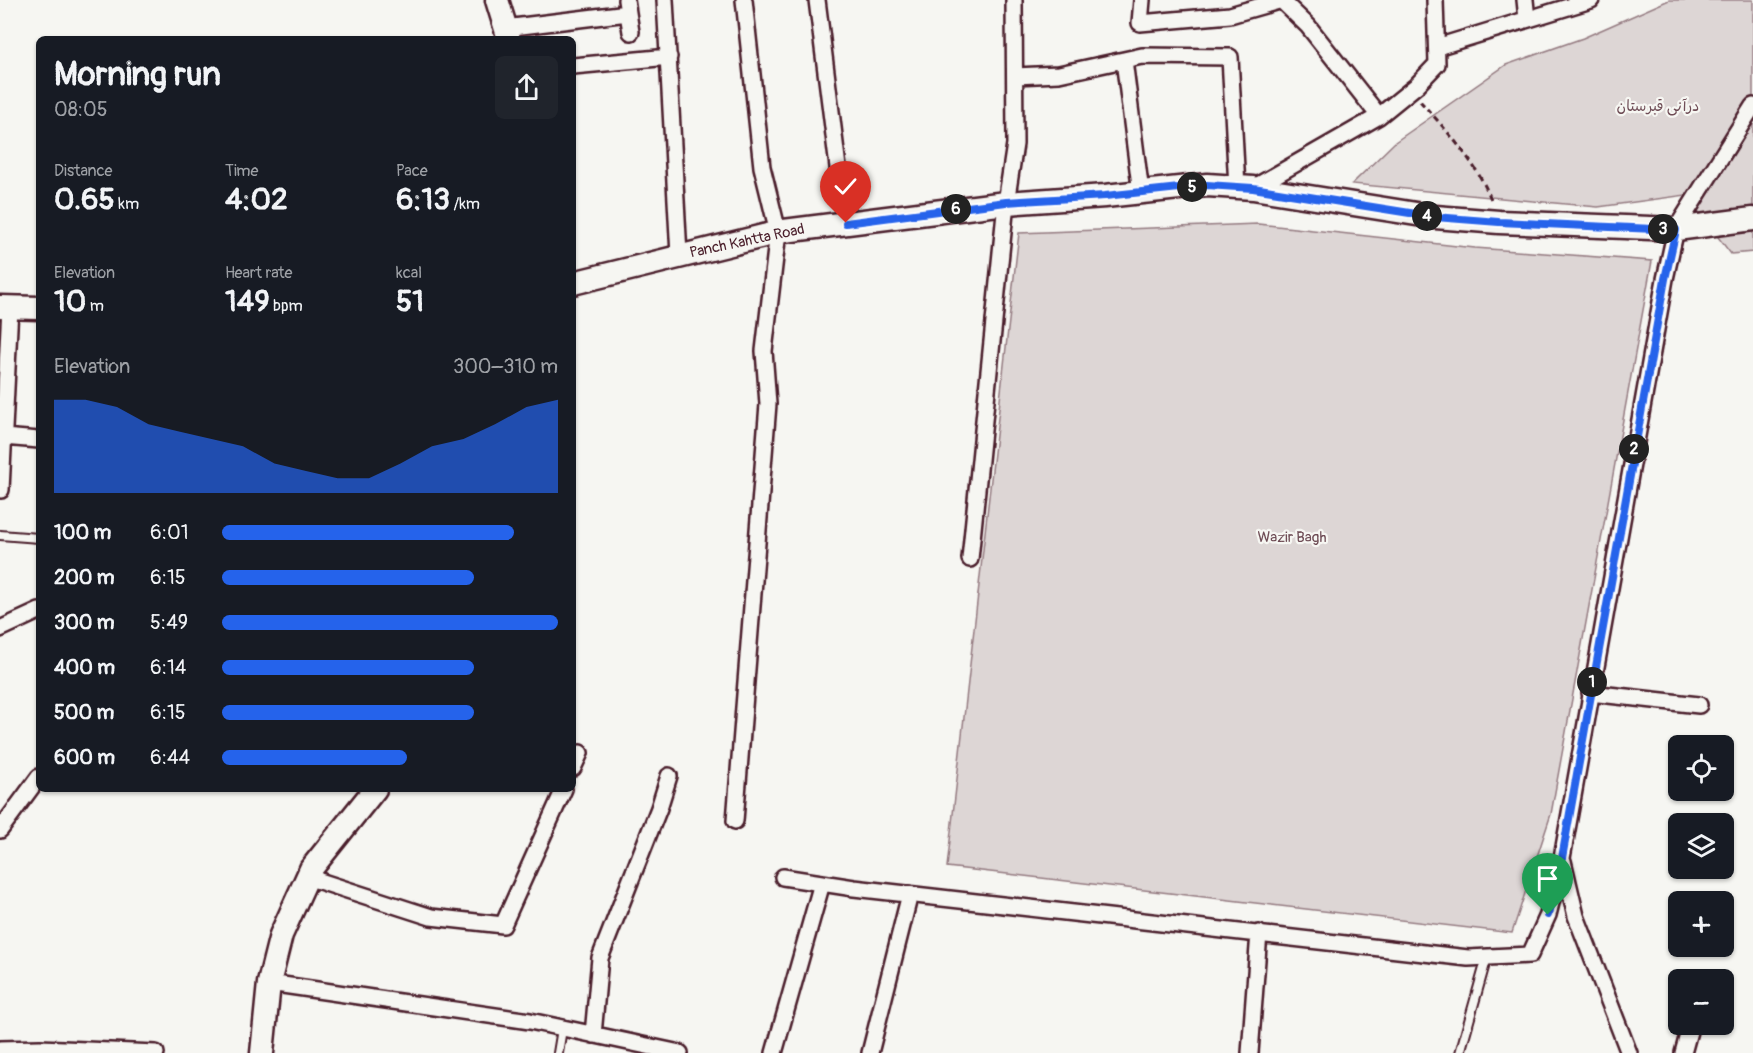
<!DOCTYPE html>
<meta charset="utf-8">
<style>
:root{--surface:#171b24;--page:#20242c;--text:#f1f3f6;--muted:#9ea1a6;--accent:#2563eb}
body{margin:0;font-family:Pangolin,"Playpen Sans Arabic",sans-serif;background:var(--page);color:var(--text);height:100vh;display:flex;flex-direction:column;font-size:22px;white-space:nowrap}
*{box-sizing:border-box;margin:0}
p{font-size:20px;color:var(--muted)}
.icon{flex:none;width:33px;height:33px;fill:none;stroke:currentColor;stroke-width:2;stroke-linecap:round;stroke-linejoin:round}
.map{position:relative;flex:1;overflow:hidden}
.drawer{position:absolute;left:36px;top:36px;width:540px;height:756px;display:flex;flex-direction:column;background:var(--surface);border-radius:9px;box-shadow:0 2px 4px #0004}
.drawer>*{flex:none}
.tools{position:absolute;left:1668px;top:735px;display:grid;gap:12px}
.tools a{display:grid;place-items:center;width:66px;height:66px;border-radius:9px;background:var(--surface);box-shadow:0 2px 4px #0004;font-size:30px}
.pin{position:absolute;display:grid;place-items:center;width:51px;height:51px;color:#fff;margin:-62px -26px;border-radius:50% 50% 50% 0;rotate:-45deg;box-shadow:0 0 6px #0007}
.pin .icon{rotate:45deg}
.km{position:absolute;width:30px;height:30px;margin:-15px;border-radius:50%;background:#222;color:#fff;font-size:16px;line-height:30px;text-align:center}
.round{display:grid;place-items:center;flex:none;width:63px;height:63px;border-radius:9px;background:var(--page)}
.summary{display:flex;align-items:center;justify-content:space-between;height:102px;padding:0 18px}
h1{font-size:33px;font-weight:800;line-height:45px}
.stats{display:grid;grid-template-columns:repeat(3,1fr);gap:9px;height:102px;padding:6px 18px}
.stats div{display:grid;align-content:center}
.stats b{font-size:30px;font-weight:800}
.stats small{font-size:16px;font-weight:400}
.stats p{font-size:16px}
.chart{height:168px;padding:12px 18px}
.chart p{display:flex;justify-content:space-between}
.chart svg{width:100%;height:108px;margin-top:6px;fill:var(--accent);opacity:.7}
ul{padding:0 18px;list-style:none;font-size:20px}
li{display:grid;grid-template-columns:96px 72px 1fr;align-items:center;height:45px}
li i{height:15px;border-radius:8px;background:var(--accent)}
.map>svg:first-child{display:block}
.green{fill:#ddd6d5;stroke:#947a80;stroke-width:1.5}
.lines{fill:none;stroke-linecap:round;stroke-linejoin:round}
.lane-casing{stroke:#4a1f2b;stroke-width:12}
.street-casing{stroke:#4a1f2b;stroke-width:20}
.secondary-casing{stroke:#4a1f2b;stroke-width:27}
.path{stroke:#4a1f2b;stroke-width:3;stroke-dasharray:6 4.5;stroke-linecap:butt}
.lane{stroke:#f6f6f2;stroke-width:8}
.street{stroke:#f6f6f2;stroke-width:15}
.secondary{stroke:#f6f6f2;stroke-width:22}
.route-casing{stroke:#fff;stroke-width:12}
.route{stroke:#2563eb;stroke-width:8}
.labels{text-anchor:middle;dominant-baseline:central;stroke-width:4.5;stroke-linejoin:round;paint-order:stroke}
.park-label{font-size:15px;fill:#6f4d56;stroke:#f6f6f2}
.street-label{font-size:15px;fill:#4a1f2b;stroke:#f6f6f2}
</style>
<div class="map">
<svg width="1753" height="1053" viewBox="0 0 1753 1053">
<rect width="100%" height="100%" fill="#f6f6f2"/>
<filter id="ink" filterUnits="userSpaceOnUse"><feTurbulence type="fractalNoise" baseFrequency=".0167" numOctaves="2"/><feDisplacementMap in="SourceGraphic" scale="12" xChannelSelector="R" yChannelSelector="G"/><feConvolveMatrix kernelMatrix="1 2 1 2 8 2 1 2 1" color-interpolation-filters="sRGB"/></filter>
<g filter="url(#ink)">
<!-- green -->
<path class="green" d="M1669,0h84v252l-22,2 -45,-59 -88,12 -246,-23 43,-42 111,-77 77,-27z
M1258,224l217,24 177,13 -101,553 -39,119 -565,-66 72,-634z"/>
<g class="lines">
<!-- lane casing -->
<g class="lane-casing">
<path id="lane" d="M0,535l39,3
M558,1053l4,-24
M1460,1053l27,-96"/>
</g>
<!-- street casing -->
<g class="street-casing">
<path id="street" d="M626,0l5,32
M665,0l14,255
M817,0l28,223
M1142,0l-2,23 90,-8 52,-15
M1281,0l27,26 71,90
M1525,0l2,19
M505,28l123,-15
M1437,47l154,-47
M1124,60l17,133
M573,66l96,-9
M1015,76l44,-2 83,-18 88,1 7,130
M1253,188l126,-72 37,-30 21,-22 -2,-64
M3,437l36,3
M1,490l9,-183
M970,559l36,-356 9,-59 -1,-144
M0,629l39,-18
M1590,693l109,12
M573,768l7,-15
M735,821l33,-417 -4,-53 14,-119 -16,-65 -18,-167
M0,830l39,-53
M1563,861l13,55 53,137
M307,877l124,40 72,8 61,-136
M783,877l71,11 614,70 62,-3 18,-40 14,-57 103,-579 11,-50 77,-123
M269,983l261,38 150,32
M593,1035l7,-77 59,-150 10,-32
M0,1049l40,-1 116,5
M774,1053l48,-170
M870,1053l40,-159
M1250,1053l9,-120
M1683,1053l8,-29"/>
</g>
<!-- secondary casing -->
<g class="secondary-casing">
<path id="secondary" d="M497,0l12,39
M573,283l211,-52 222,-28 99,-7 102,-11 46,3 182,29 64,5 177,7 77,-10
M0,307l39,1
M262,1053l7,-70 12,-48 30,-66 64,-80"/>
</g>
<!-- path -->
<path class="path" d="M1420,101c27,30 58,63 72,101"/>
<!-- lane -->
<use href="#lane" class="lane"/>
<!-- street -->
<use href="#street" class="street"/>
<!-- secondary -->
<use href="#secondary" class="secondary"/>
</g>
</g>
<g class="lines" filter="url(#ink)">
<!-- route casing -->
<g class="route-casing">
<path id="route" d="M846,223l160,-21 99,-6 102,-11 46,3 182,29 64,5 177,8 -11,49 -103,579 -14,57"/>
</g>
<!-- route -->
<use href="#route" class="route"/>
</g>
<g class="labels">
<!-- park labels -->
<g class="park-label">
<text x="1658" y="106">درآنی قبرستان</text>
<text x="1292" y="537">Wazir Bagh</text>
</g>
<!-- street labels -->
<g class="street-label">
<text transform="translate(747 241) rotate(-12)">Panch Kahtta Road</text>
</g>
</g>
</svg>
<div class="tools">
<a><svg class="icon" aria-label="locate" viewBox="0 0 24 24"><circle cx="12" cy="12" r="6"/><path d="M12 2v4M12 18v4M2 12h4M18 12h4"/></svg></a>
<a><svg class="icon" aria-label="layers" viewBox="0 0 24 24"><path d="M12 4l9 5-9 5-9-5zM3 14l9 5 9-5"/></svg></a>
<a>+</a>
<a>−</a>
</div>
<div class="pin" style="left:1548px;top:915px;background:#1e9e55"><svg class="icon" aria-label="arrive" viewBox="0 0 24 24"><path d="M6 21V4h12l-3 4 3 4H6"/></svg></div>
<div class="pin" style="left:846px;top:223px;background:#d93025"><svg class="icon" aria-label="check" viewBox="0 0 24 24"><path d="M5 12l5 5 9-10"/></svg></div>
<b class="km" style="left:1592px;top:682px">1</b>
<b class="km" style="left:1634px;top:449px">2</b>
<b class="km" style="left:1663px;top:229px">3</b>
<b class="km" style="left:1427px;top:216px">4</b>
<b class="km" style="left:1192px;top:187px">5</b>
<b class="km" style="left:956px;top:209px">6</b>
<section class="drawer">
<div class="summary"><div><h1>Morning run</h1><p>08:05</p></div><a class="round"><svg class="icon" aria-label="share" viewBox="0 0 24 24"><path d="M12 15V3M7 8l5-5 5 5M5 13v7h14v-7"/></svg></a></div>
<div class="stats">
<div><p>Distance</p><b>0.65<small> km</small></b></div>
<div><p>Time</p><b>4:02</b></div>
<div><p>Pace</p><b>6:13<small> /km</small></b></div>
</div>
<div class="stats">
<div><p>Elevation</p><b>10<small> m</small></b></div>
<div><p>Heart rate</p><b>149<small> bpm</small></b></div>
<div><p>kcal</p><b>51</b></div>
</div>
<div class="chart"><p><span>Elevation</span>300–310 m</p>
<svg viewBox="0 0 160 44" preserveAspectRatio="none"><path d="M0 44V6L10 6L20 9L30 16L40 19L50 22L60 25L70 32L80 35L90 38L100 38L110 32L120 25L130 22L140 16L150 9L160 6V44z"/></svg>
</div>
<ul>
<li><b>100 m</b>6:01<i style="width:87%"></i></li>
<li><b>200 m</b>6:15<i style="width:75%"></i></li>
<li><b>300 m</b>5:49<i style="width:100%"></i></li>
<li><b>400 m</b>6:14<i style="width:75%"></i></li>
<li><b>500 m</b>6:15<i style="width:75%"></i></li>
<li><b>600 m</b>6:44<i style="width:55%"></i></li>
</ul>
</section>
</div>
